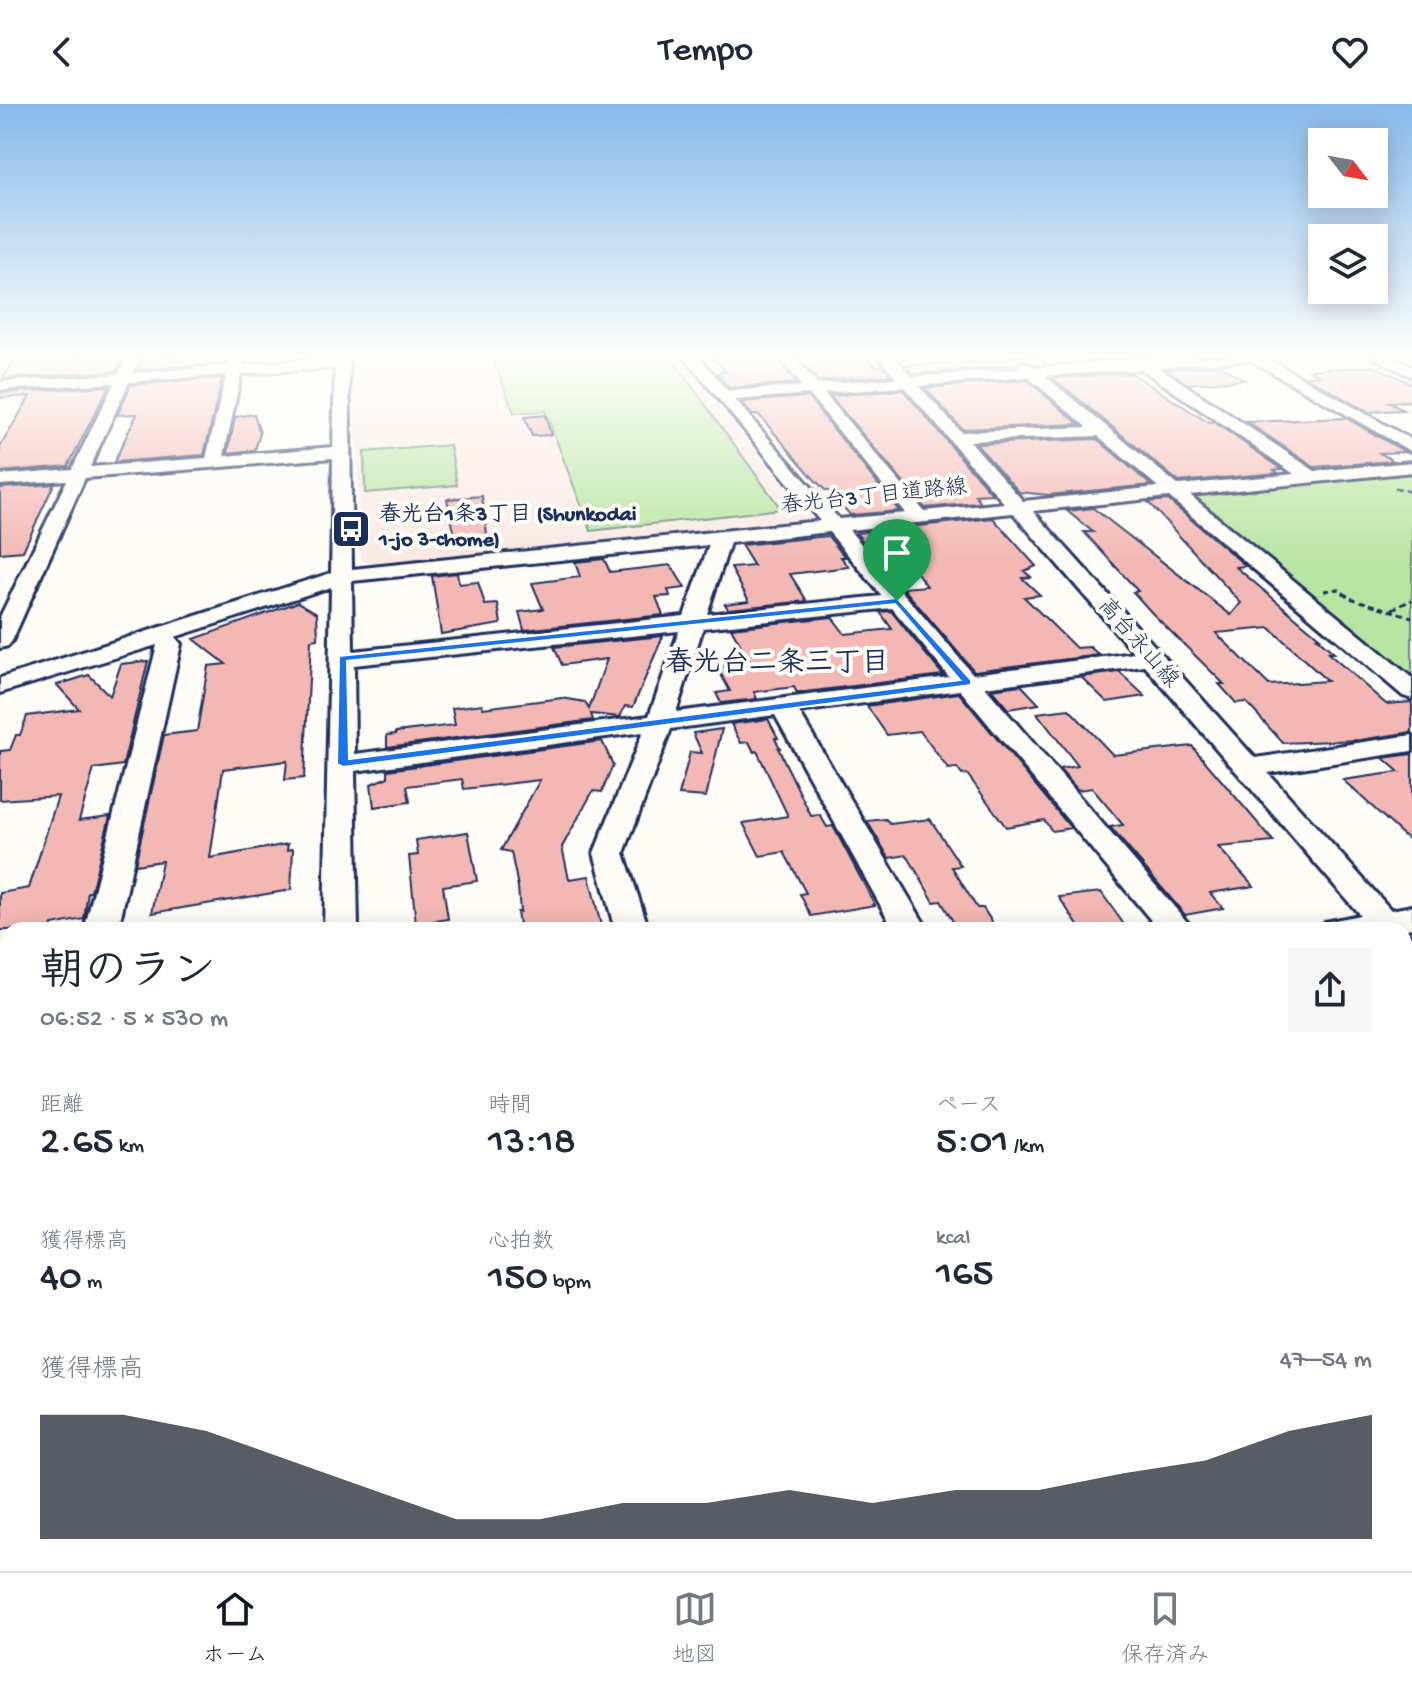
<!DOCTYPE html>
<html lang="ja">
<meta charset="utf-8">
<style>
:root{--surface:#fff;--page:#f6f6f7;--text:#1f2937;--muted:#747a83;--line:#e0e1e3;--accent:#111827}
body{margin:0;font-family:"Gochi Hand","Klee One",sans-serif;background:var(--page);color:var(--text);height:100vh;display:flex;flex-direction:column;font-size:30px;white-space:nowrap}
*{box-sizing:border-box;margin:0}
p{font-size:26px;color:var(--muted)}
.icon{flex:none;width:44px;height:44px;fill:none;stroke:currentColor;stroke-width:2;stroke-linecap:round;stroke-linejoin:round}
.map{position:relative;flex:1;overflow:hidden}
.sheet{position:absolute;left:0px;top:818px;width:1412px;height:650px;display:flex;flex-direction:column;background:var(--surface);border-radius:24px 24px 0 0;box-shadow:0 4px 20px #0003}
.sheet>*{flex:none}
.needle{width:52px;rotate:121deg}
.tools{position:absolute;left:1308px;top:24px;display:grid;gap:16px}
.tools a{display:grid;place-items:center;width:80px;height:80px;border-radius:0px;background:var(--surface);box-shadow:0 4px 20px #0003;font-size:40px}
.pin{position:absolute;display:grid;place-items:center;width:68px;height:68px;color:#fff;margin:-82px -34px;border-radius:50% 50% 50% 0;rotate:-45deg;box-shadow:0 0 8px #0007}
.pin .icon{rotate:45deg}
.round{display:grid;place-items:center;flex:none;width:84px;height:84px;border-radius:0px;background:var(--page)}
.summary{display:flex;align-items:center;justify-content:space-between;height:136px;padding:0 40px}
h1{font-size:44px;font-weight:600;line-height:60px}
.stats{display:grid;grid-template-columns:repeat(3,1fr);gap:12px;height:136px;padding:8px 40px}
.stats div{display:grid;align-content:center}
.stats b{font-size:40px;font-weight:600}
.stats small{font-size:22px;font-weight:400}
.stats p{font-size:22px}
.chart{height:224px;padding:16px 40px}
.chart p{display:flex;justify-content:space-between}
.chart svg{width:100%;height:144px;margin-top:8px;fill:var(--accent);opacity:.7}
header{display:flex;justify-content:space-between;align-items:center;height:104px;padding:0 40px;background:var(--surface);font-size:36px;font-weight:600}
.menu{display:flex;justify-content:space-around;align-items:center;height:112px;border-top:2px solid var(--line);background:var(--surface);font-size:22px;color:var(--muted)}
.menu a{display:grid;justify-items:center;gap:4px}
.menu .selected{color:var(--accent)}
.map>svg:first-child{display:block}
.built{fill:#fae8e3}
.green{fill:#b9e5a3;stroke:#6a8a80;stroke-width:2}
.building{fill:#f4b8b4;stroke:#1b2f5e;stroke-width:2;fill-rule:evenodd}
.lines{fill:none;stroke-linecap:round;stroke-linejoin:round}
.minor-casing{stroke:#1b2f5e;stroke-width:6}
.path{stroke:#1b2f5e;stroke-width:3;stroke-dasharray:6 4;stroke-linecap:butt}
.minor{fill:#fdfcf7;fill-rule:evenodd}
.route{fill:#1a73e8;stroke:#fff;stroke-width:2;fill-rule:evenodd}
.labels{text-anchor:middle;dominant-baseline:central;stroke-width:8;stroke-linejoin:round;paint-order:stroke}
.far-street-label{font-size:22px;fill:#1b2f5e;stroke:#fdfcf7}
.far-poi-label{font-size:22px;font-weight:bold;fill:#1b2f5e;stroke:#fdfcf7;text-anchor:start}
.neighbourhood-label{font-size:28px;font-weight:bold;fill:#1b2f5e;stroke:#fdfcf7}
</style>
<header><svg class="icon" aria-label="back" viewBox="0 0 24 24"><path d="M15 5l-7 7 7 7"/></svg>Tempo<svg class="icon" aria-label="heart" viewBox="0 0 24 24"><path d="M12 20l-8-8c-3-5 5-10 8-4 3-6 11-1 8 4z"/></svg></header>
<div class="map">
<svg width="1412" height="1467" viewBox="0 0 1412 1467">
<rect width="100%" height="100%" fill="#fdfcf7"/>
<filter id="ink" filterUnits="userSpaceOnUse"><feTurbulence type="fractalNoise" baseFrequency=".0125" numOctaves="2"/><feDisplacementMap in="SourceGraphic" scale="16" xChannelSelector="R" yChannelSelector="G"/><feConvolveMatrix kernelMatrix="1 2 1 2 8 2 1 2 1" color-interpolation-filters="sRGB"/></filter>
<g filter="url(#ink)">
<!-- built -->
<path class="built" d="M352,252h327l132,163 -438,45 -12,-4z"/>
<!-- green -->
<path class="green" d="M503,252h167l111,153 -190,22 -46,-120 -31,2 -20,-52z
M450,341l7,40 -92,8 -1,-41z
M1412,368v211l-228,-188z
M789,1460h187l2,7h-188z"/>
<!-- building -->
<path class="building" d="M18,252l75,2 32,-2 -9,15 -114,8z
M134,252h94l-2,7 -88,7 3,-9z
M712,252h25l4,4 35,-2 20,25 -67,5 -12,-15 9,-1z
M797,252h69l9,10h7l9,9 -73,6z
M970,252h67l10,8 -11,1 -13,-6 -9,7 -101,8 -8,-9 70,-3z
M1219,261l25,15 -56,4 -21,-15z
M1374,262l38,18v17l-24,1 15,8 -35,2 -63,-36h15l-10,-6z
M1131,269l78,50 5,-1 68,47 -8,1 4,3 -99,9 -126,-104z
M222,274l-18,77 -90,7 23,-48 -20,1 14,-30z
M1027,276l52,44 -117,5 -37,-41z
M109,282l-41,80 -68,6v-25l30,-51 -30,2v-5z
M903,286l89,104 -17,1 5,7 -2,1 -53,5 -95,-112z
M808,293l91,114 -49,4 -20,-24h-4l-12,-12 -55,-64h-7l-11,-13z
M254,310l6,19 -5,17 -27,3 7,-36z
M545,311l6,20 -19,1 -8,-19z
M1346,314l59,34 -25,1 14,8 -80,6 -67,-45z
M1097,335l54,46 -103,10 -29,-3 -43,-48z
M54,380l-31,67 -23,2v-65z
M482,392l6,46 -31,3 -10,-46z
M1168,396l78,66 -10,1 84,71h-3l17,15h-6l58,51 26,-2v30l-52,8 -77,3 -37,-41 -10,1 -17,-19h5l-72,-71 -19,-21 5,-1 -54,-59h9l-26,-21 26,-3 138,107 10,-12 -93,-101zM1270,524l57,53 -58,4 -53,-52z
M993,414l43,48 -12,5 7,6 -9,1 18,17 -16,2 52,51 14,-1 9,8 -125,16 -71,-83 24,-2 -28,-36 -26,3 -17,-20z
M828,432l17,21h-4l8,10 -59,7 17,27 -79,8 -3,-5 24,-3 -18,-33 23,-2 -13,-21z
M604,455l6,13 61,-7 14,23 -17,2 2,6 -14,1 7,18 -139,15 -5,-18 24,-3 -11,-26 48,-6 -5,-15z
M457,469l2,11 19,-2 7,23 13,-1 3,20 -60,10 -9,-58z
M298,498l19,11 1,26 -7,1 -7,138 -19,2 2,-19 -64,8 -13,89 78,-14 -1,6 6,-1 -2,41 -139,23 10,-52 -27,4 29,-130 33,-4 11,-65 18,-2 -32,-25z
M891,507l52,64 -146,18 -3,-6 -40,5 3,7 -36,4 -5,-10 14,-2 -13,-24 34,-4 -20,-35 101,-11 13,17 47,-5 -12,-17z
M663,532l-30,71 -8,-1 -5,11 -29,-3 2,6 -206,27v-12l9,-1v-2l59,-7 -3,-17 30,-4 1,4 79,-10 23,4 4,7 18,-50 -45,6 -8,-18z
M148,557l-25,104 -29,4 -15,51 31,-4 -19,76h-3l-4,27 -32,6 -1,5h-51v-37l29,-5 29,-92 -58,4v-49l10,-1 6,-15h4l7,-19 52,-7 -22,-24 32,-10 21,21 11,-32z
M1119,568l26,24 -38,6 -26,-25z
M1021,581l18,19 -31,5 -17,-20z
M959,589l112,135 -19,3 -8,-11 -38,7 -39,-53 -5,1 -5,-7 -9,1 -28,-38 -33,4 -20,-29z
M1069,605l44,46 79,-9 82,96 -56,5 36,39 -44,7 13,15 -38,7 -75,-88 13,-2 -31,-37 -14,2 -19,-21 19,-3 -41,-53z
M768,615l10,19h-3l5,10h-2l33,68 9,-1 7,12 6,-1 42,79 -64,11 -11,-22 6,-1 -22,-41 -24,4 -17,-33 45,-7 -31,-65 -3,1 -5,-10 -8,1 -10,-19z
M722,625l-16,68 -27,-2 11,-43 12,1 -9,-20z
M602,637l11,24 -11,27 -9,-1 -31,56 7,32 20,-3 13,54h-82l-3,-18h3l-2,-25 -7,-35 -10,-2 39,-70 -76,9 -2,-10 -55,7 3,16 -36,5 -3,-23 17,-7v-7z
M1412,650v89l-69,-63 56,-8 -16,-14z
M886,715l4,5 40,-5 31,47 -9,1 25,41h6l14,22h-39l-17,-29 -7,1 -27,-47 -18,3 -22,-37z
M468,728l9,49 -34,5 5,33 -32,5 -7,-68 9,-1 -2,-15z
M1101,788l22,31 5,7h-47l-22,-33z"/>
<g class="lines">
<!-- minor casing -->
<g class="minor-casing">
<path id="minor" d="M231,252h14l-2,9 106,-9 3,213 468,-48 -137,-165h15l30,35 74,-5 -24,-30h15l24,28 80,-6 -19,-22h15l19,21 107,-8 -2,-3 7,-4 11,6 106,-10 123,-2 148,84v12l-162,-92 -92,7 157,104 97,-9v10l-222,23 222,183v21l-9,-3 -234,-199 -136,14 222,247 157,-23v16l-144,22 123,137 21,-4v22l-5,1 -2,5 7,2v30l-8,-3v-33h-84l5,-8 35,-7 -215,-249 -160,21 209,243h-35l-199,-240 -161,22 129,218h-34l-119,-215 -104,14 -47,124 25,77h-34l-21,-77 49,-121 -288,39 3,159h-34l7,-343 -156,50 6,7 -63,286h-34l73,-285 -157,48v-15l331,-105 2,-115 -248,20 -73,163 -4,5 -8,2v-31l67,-137 -67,5v-10l72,-6 42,-86 -114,7v-8l118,-8 8,-15 5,-1 7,4 -5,11 96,-7zM335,264l-2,79 -109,9 17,-82zM1141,265l153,105 -116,11 -133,-109zM226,271l-20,83 -116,9 39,-85zM1028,273l59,50 -126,5 -42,-46zM904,283l100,116 -80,8 -100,-118zM809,290l96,119 -66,6 -104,-119zM1098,332l60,51 -135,14 -53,-60zM1013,409l121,140 -161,21 -124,-144zM829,428l53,64 -175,18 23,-71zM709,441l-25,71 -331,35 -1,-70zM892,504l57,69 -273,35 27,-84zM679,527l-30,85 -294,38 -1,-89z
M1371,252h19l22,11v10z
M1412,959v28l-8,3v-30z
M8,1054v34l-8,1v-34z
M1404,1131l8,3v80l-8,2z
M8,1198v74l-8,3v-74z
M311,1460h54v7h-54z
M731,1460h54l2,7h-54z
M974,1460h54l2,7h-54z"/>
</g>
<!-- path -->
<path class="path" d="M1395,384l17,4
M1324,487l14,-2 12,9 62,19
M1392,505l20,-9"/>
<!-- minor -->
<use href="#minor" class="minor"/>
</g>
</g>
<!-- sky -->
<linearGradient id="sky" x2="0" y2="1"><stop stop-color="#86b9ea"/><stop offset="0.55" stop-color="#fefefb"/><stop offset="1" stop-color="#fefefb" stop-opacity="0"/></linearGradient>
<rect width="1412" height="458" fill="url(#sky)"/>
<!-- route -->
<path class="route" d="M897,494l74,82v5l-628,82 -6,-3 2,-108zM895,500l65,76 -611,79 -2,-98z"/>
<!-- icons -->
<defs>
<g id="bus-square" transform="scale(2)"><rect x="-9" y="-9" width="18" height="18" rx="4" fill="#1b2f5e" stroke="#fdfcf7"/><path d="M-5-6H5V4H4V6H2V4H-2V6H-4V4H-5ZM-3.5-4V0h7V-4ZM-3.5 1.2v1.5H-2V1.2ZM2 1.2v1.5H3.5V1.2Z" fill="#fff"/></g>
</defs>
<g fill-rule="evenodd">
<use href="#bus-square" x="351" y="425"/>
</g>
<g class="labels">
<!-- far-street labels -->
<g class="far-street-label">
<text transform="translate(874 394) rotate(-6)">春光台3丁目道路線</text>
<text transform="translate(1137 540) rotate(49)">高台永山線</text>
</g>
<!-- far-poi labels -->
<g class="far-poi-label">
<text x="379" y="412">春光台1条3丁目 (Shunkodai<tspan x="379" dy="25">1-jo 3-chome)</tspan></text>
</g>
<!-- neighbourhood labels -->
<g class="neighbourhood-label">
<text x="777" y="560">春光台二条三丁目</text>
</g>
</g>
</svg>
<div class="tools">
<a><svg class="needle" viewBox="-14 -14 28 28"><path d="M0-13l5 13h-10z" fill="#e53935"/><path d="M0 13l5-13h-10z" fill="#747a83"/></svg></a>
<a><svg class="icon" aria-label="layers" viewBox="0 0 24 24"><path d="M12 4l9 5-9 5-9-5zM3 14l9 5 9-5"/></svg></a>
</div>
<div class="pin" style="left:897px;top:497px;background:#1e9e55"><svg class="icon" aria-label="arrive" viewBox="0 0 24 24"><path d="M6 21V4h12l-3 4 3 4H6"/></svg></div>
<section class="sheet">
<div class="summary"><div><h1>朝のラン</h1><p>06:52 · 5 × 530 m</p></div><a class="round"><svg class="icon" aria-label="share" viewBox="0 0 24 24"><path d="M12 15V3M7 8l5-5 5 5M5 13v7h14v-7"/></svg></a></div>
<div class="stats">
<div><p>距離</p><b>2.65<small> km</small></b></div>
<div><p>時間</p><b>13:18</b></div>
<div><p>ペース</p><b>5:01<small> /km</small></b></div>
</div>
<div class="stats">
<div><p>獲得標高</p><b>40<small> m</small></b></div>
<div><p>心拍数</p><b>150<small> bpm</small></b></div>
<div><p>kcal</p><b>165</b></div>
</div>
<div class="chart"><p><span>獲得標高</span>47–54 m</p>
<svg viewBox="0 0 160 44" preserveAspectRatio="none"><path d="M0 44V6L10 6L20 11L30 20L40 29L50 38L60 38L70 33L80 33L90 29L100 33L110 29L120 29L130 24L140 20L150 11L160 6V44z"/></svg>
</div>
</section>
</div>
<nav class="menu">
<a class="selected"><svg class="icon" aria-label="home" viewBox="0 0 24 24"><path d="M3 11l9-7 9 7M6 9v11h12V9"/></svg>ホーム</a>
<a><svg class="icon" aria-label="map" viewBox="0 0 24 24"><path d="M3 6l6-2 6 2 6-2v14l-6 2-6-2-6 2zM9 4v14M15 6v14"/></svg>地図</a>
<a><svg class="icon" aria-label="saved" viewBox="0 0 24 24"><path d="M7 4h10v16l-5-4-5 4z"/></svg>保存済み</a>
</nav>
